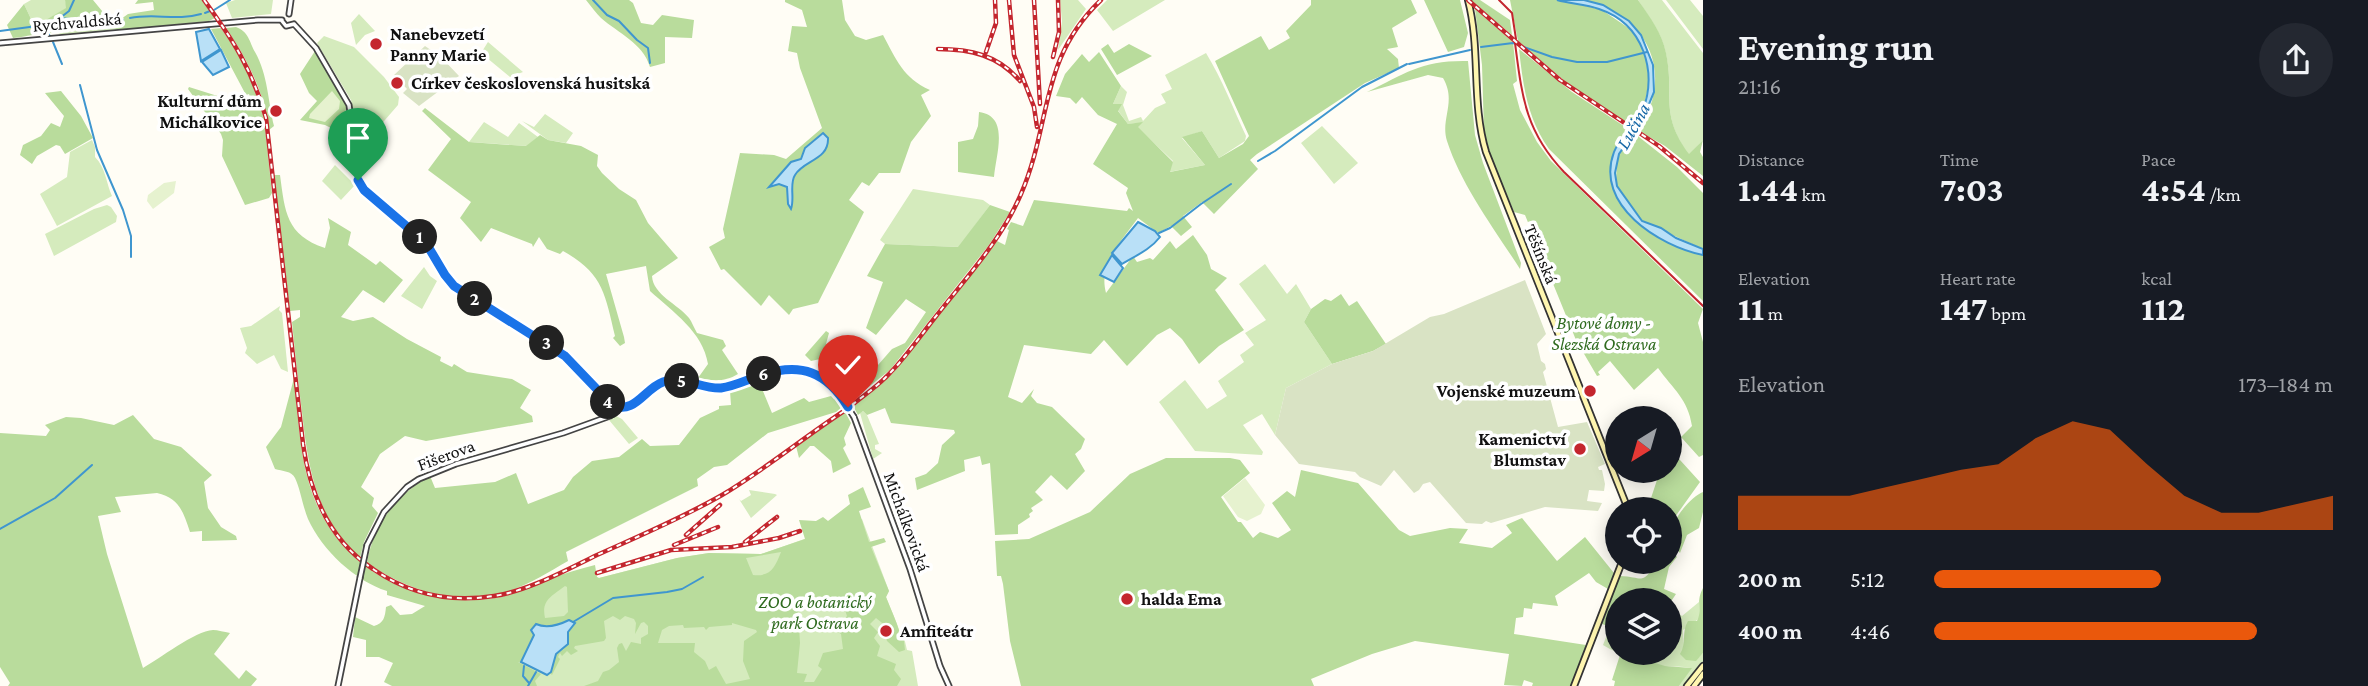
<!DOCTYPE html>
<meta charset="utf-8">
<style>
:root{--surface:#171b24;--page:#242831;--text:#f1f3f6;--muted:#9ea1a6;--accent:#ea580c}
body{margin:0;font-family:"Crimson Pro",serif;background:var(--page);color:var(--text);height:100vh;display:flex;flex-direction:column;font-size:26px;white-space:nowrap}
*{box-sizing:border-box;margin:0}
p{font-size:23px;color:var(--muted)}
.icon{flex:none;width:38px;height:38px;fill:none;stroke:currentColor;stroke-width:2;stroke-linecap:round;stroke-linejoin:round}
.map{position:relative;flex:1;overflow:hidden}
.panel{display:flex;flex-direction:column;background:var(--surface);width:665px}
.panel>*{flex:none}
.needle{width:46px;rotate:217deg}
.tools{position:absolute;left:1605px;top:406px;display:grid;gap:14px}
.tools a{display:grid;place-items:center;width:77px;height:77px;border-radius:50%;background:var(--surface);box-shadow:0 4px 18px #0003;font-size:35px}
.pin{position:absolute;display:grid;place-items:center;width:60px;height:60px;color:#fff;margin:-72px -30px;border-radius:50% 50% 50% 0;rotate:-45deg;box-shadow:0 0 7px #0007}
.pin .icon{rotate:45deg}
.km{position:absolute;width:35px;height:35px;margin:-18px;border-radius:50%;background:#222;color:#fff;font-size:19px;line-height:35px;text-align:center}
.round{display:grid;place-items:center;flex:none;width:74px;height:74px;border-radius:37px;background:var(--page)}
.summary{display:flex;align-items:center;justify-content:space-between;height:119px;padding:0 35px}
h1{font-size:38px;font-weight:700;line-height:52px}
.figures{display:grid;grid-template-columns:repeat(3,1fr);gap:10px;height:119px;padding:7px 35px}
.figures div{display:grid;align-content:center}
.figures b{font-size:35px;font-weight:700}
.figures small{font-size:19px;font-weight:400}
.figures p{font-size:19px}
.chart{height:196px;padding:14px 35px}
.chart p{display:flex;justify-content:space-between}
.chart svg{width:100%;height:126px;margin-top:7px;fill:var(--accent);opacity:.7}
ul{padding:0 35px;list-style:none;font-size:23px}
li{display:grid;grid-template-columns:112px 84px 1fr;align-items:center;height:52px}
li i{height:18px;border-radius:9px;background:var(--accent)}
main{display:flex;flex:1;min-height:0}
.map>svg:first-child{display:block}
.green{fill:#d5ebbd}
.forest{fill:#b9dc9c;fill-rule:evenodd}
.cemetery{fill:#d9e3c4}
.pitch{fill:#e6f2cf}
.water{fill:#b9e0f7;stroke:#3f96cf;stroke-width:2}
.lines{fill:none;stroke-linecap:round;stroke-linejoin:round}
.stream{stroke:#3f96cf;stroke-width:2}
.tertiary-casing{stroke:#444;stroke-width:7}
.secondary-casing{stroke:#333;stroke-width:8}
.tertiary{stroke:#fff;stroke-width:3.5}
.secondary{stroke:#fff6b0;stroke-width:4.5}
.tram{stroke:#c4262e;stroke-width:2}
.rail-casing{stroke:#c4262e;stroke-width:4.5}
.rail{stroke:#fff;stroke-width:2;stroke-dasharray:5;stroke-linecap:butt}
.tertiary-bridge-casing{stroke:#444;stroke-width:7;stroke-linecap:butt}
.tertiary-bridge{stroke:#fff;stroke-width:3.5}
.route-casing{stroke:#fff;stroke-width:14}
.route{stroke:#1a73e8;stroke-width:9}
.poi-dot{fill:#c4262e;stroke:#fff;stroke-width:2.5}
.labels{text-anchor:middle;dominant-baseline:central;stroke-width:7;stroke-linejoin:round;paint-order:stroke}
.street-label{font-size:18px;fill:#111;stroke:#fff}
.poi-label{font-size:18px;font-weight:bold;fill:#111;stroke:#fff;text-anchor:start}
.park-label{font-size:18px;font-style:italic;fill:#2f6b1f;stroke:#fff}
.water-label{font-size:19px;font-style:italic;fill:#1768a6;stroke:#fff}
</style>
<main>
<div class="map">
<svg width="1703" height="686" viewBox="0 0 1703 686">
<rect width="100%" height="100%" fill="#fffdf5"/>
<!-- green -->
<path class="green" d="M31,0h34l2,8 -30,17 -6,-6 -7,-15z
M235,0h38l-2,14 -39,4 -6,-15z
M1060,0h18l8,9 -28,41 4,-29z
M1107,0h58l-52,31 -16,-21z
M1638,0h24l41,53v87l-14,15c-30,-42 -14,-59 -23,-101 -4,-21 -17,-37 -28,-54z
M1666,0h24l13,16v33z
M359,14l16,17 -10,4 -9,10 -5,-22z
M63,15l2,7c19,-2 37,0 54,8l-56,5 -5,-2 -6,-11z
M324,36l30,11 30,30 15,20 -1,8 -33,38 -8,-6 -6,-37 -34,-57z
M488,42l35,30 -13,5 -29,-24z
M1206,53c16,26 27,55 40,83l-1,5 -26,17 -17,-27 -20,7 23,27 -36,7 4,-11 -36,-34 4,-4 -13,1 -15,-20 8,-18 6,6 -4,13 6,16 12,-4 2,4 12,-13 11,-5 -5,-9 11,-5 -7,-14z
M545,114l28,19 -7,10 -18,-3 -26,-19 12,6z
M484,122l24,15 11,-14 19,14 -11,9 -58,-4z
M1322,126l36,37 -24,21 -33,-41z
M92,140l3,7v10c11,11 11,26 17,39l-55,30 -17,-32 27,-17 3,-25z
M358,145l19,14 -16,18 -3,-31z
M335,165l20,20 -14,15 -19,-19z
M913,189l70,11 7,5 -31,42 -74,-3 -5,-4z
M107,205l4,2 6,9 -1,6 -62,34 -9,-22 49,-25z
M1265,264l22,30 9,-10 15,25 -7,13 28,42 -46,24 -11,47 -13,-21 -19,11 20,27 -1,3 -67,-4 -36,-49 26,-22 22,29 20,-13 -9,-15 26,-19 -4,-7 14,-10 -9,-12 21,-13 -27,-36z
M424,267l6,9 7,5 -15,28 -21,-13z
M280,306l-1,4 3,3 6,59 -7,-3 -7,-14 -17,9 -12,-11 2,-5 -7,-20 11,-2z
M863,411l4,4 12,29 -4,1v4l7,4 -9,6 -13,-46z
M616,416l6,3 16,19 -9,6 -20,-24z
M749,490l26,4 2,1 -26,23 -12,-19 2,2 10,-6z
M862,519l27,72 -3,6c5,13 10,23 14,36h3l4,17 5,1 6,35h-477l136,-114 22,6 78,-20 32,-5 52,1z
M1699,602l1,16 -17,12 1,18 15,9 4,-4v13l-16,20h-8l12,-18c-9,-2 -19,-1 -28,-2 -21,-4 -42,-10 -60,-21l5,-13 9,2v19h53v-43l2,-2 10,8z"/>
<!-- forest -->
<path class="forest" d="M65,0h28l14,17 14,2 7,-5 26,-4 -1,-8 -18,2 3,-4h64l13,18 -6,3 -90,9c-18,-8 -35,-10 -54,-8l-2,-6 -11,6 6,11c-14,-2 -30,4 -45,5l-6,-13 17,-21 7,15 6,6 29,-17z
M586,0h43l4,3 8,20 12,2 9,-10 32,5 -2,18 -27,-1v26l-15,4c-7,-24 -32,-34 -49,-49 -5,-5 -10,-12 -15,-18z
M785,0h57l3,20 10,16 11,4 17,-5c13,24 20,43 47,55l-9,5 10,21 -20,26 -11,31h-21l-10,13 -7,-4 -13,18 15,12 -46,91 -25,6 -4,6 -20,-20 -8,11 -37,-37 -3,1 -12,-23 16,-9 -2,-9 17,-76 34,2 12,4 36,-31 -22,-60 -3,-15 -9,-2 4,-25 15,1 -5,-17 -17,-8z
M1311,0h100l6,13 -25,15 6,19 -11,2 11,10 1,9 -34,15 -108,71 -7,6 8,9 -44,45 -12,-12 -19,14 9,11 -11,9 -10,-10 -13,7 -20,-15c-17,24 -40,45 -32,75l27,-37 4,6 13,-4 3,2 17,-19 6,8 17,-14 14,20 4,14 16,9 -12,12 29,40 -25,16 -20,18 -17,-25 -12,-11 -13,7 -30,31 -23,-26 -13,14 -67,-9 -16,52 14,6 12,-14 -3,7 6,7 15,4 33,32 -4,10 -6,5 10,17 -18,19 -16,-15 -16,17 8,8 -12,8 2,3 -4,3 1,3 -12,8v9l-23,1 -5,-72 -8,2 -2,-9 -16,4 1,11 -48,19 -2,-12 11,-4 12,-11 4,-18 13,-12 -1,-3 -63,-7 -6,-15 -18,7 -4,-4 -5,4 -5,-9 40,-33 104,-132 8,4 4,-15 -2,-1 4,-7 12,4 11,-26 93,11 2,-3 4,3 -7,-18 2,-5 -35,-24 24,-40 -19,-9 -16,-18 -6,7 -6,-6 -14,-2 9,-22 17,-20 7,8 10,-10 22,34 -8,18h9l-4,7 10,13 15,-2 -5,5 35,35 -3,10 35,-7 -23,-28 20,-6 17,27 24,-14 6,-8 -34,-75 46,-25 8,14 21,-12 -4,-7 25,-26z
M1424,0h36l8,33 -4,14 -16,5z
M1470,0h10l30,20 2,15z
M1510,0h47l29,6 16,4 28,19 13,18 7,31 -8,37 -9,12 -59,-38 -56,-48z
M1584,0h54c12,17 24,33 28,53 9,43 -7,60 23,101l14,-14 -3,12 3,5v19l-38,-30 -28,-16c4,-10 12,-19 15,-29 14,-52 -21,-90 -68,-101z
M1475,9l38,33 4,39 -4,3 7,26 17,32 14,19 152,148 -5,14 5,19v113l-4,2 -18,-20 11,-11c-4,-27 -19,-37 -34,-58l-24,22 -24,-29 -12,11 2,3 -3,1 -21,-36 -51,-125 -11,-3 -24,-58 -6,-22 -2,-67z
M236,27c13,5 13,14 19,25 13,23 13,49 19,74l-5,4c-5,-38 -21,-70 -43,-102z
M221,28l21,31 17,41 5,18 8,75 -3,5 -24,7 -23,-49 1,-16 -2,-6 -33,-45 1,-2 38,12 23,-2 -1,-3 -3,1 -35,-66z
M1108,44l6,9 15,-9 23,12 -35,19 -16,-26z
M1519,49l53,43 58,38c-53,60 17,112 73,125v46l-154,-152c-22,-31 -26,-64 -30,-100z
M315,51l32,55 -4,13 -12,9 -6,-3 -25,-5 17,-19 -8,-8 -9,-19z
M1468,61l7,74 8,28 38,100 -1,6c-25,-39 -59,-84 -73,-128 -7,-22 10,-39 -4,-63l-15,-3 -61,17c39,-19 55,-32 101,-31z
M61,91l20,25 12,22 -28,16 -5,-8 -4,-1 -19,11 -5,8 -12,-9 3,-10 18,-9 10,-13 9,4 4,-11 -19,-23z
M425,108l44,34 57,4 14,-11 8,5 33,6 17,9 -1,11 5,7 17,16 17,11 12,23 30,35 -26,18c1,19 26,28 37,42 3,4 5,10 8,15l26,7 3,6 -4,4 16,24c-13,8 -25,7 -40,4l10,-14c-5,-32 -35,-52 -58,-73l-4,-25 -40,8 18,63 1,6 -5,3 -7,-8 2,-2c-10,-42 -12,-63 -52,-85l-3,3 -13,-5 -8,-12 -6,10 -1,-3 -41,-16 -10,14 -21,-24 11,-16 -43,-32 23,-31 -29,-28z
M979,112c31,4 17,42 15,65l-36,-5v-30l15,-3 5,-13z
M1634,133l43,34 26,26v56l-61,-28 -23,-30 -3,-9 1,-21 3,-10z
M274,175h6c5,37 6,60 45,73l5,-20 -2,-10 23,14 -3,13 28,20 4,-4 23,19 -19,23 -21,-13 -22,27 12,4 20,-4 34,22 34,18 -1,4 12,6 2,-3 13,8 45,7 19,11 -11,18 12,8 1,6 -107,19 -21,-5 -25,18 -19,33 13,11 -2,8 6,7 -14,29 -4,16c-44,-40 -52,-90 -58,-146 -4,-30 -7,-60 -10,-90l8,-5v-7l-10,1z
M990,205l20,7 -21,33 -99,125 -39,31 -5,-10 18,-10 28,-32 13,-6 21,-31 -20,-13 -30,36 -10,-7 17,-46 -16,-6 18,-32 73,3z
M1341,294l8,12 8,-5 29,43 -13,7 -41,13 -28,-42 7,-13 14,-10 6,2z
M826,331l3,2 -3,11 7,4 -8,10 -14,3 -6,-6z
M294,378c4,35 5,71 15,105 23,81 104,128 186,115 20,-3 36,-12 55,-19 15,-6 30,-10 45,-14l2,12 2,1 78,-20 32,-5 52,1 44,-15 -6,-19 17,1 7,-4 5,4 22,-17 -2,-9 15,-8 8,20 -12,4 10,31 15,-4 2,4 -15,5 18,44 -3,6c5,13 10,23 14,36h3l2,17 -6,2 -12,-11 -2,-6 7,-4 -16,-13 -6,6 8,8 -4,6 6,8 -3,10 19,8 -2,6 7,9 -4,7h-313l14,-5 5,-9 6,-2 10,-8 -2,-14 2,-4 3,-1 4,8 5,-9 10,2v-6l7,-4v-8l-4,-4 -3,1 -6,11 1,-11 -2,-4 -9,-3 -5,4 -7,-4 -9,5 2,17 -2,3 -29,5 -1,2 4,3 -7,4 -4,-4 -5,5 -2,-3 -2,4 2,2 -8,16 -2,-2 6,-19 8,-5 4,-17 7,-9 -6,-3 -12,6h-17l-9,14 -10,22h-3l23,12 -6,7 2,5h-145l-8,-4 9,-19 -14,-6h-13v-17l-13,-3 2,-20 19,9c10,-3 11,-9 12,-19l5,-2 9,10 12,-1 13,-8 -38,-11v-4c-32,-10 -65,-41 -79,-72 -5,-12 -8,-31 -13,-41 -3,-7 -13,-7 -20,-9l-9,-22 15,-20zM781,552c-6,15 -10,25 -28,23l-7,-17zM565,586l2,1 1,25 -4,4 -19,2c-4,-18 7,-22 20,-32zM824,606l20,1 3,9 -11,15 5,3 2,15 -20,4 -5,13 4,3 -8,13h-10l3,-8 -10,-1 3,-30 -2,-32zM732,623l24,7 1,2 -13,9 -1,20 7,18 -24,5 -10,-18 -7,4 -4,-9 -11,-9 1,-9h-37l4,-13 7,-4 14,-1 1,3 20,-1 2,3 3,-3 23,-2z
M758,379l14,34 32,-15 5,4 22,-6 3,3 2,-1 6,9 -6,5 -68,21 -41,32 -13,2 -17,12 1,7 -132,66 2,9c-19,11 -37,22 -58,30 -49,17 -102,0 -143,-28 6,-38 30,-69 63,-87l5,12 60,-6 21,-9 12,31 36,-14 9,-13 19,-16 27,-4 23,-18 8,7 29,-1 21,-27 19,-9v-3l12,-1 -1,-14z
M845,412l6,11 -7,15 2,7 -3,3 8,16 -18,9 -2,-12 -17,-15h-4l-11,12 -3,-12z
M133,415l21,24 27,8 31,28 -8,7 4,26 13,19 15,9 1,4 -35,1v-10l-12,1c-7,-21 -11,-34 -33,-39l-42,4 6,15 -23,4 9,38 36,114c16,-9 52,-37 70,-38 5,0 11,2 17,3l-16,21 25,25 7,-9 11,9 -6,7h-243l2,-3 -10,-16v-234l46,3 4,-6 -5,-5 21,-8 15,1 33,7z
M1670,449l30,33 -30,42v-15h-38l-3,-8 20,3 8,-24 -23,-9h36z
M1166,458h64l10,2 10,13 -29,24 17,25h3l12,16 7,-6 18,6 13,-8 -19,-27 15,-12 8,6 6,-27 57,13 41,47 11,6 40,-8 18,1 -9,14 33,5 20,-15 -6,-8 16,-7 35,43 28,-24 29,36 -6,16 -12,-7 -7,-9 -34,23 3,10 -25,-3 -1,6 -8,-1 -1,9 -7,1 -2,16 72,11 -15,41h-39l1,-3 -9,-3 -2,6 -18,-1 5,-31 -94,-13 -43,13 -61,25 3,7h-293l-11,-45 -7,-57 -2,-8h-4l-2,-35 34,-2 61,-27 40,-38z
M1703,492v20l-4,16 -12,7 -7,18c-4,-5 -9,-8 -10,-15 -2,-14 21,-42 33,-46z
M1670,549l7,8 -8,10 -5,22 12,5 -6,9v-3h-53v29l-15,-5 18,-48c25,1 21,10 37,-14h13z
M1703,588v65l-7,8 -10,-1 -6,-6c7,-11 1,-22 8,-33h9c6,-12 -2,-18 6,-33z
M1620,655h8l37,11 27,2 -13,18h-65l1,-5 -3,-1z"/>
<!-- cemetery -->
<path class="cemetery" d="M425,46l16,11 18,19 -40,30 -16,-13 4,-4 -13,-14z
M1525,280l21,54 -9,10 4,17 4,3 1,5 -3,3 15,55 29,-5 18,42 -7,3 1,3h3l3,14 -1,7 -15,-1 -2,11 15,2 -4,8 -53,-4 -54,16 -5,-2 -4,3 -16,-1 -36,-41 -7,2 -4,6 -5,3 -20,-23 -13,16 -21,-9 -5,-5 -56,-8 -24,-29 11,-47 46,-24 41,-13 57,-34 14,-3z"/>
<!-- pitch -->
<path class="pitch" d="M332,91l8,10 -1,8 -14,13 -16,-4 1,-4z
M176,181l-2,12 -21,16 -6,-8 1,-6 16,-12z
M1245,478l20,27 -4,9 -14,7 -9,-4 -15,-21z"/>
<!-- water -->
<path class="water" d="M1557,0h27l19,5 26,16 12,14 12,30 1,27 -12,29 -23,33 -4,19 2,13 25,35 19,7 15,10 27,11v6c-44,-9 -109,-50 -89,-103 6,-16 22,-24 28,-39 16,-41 2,-89 -43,-104 -14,-5 -28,-5 -42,-9z
M209,29l11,20 -19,12 -5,-29z
M221,50l8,17 -16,8 -11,-13z
M823,133l5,5c1,22 -24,22 -33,37 -6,9 0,23 -4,34l-3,-5 -1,-17 -8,-3 -10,3 22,-25 10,-3 4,-11z
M1138,222l17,9 5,6c-10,13 -25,19 -38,27l-10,-11z
M1112,255l11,13 -9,14 -14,-7z
M569,620l6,3 -7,9v12l-12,10 -5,18 -4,3 -26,-13 13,-27 -3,-5 5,-6c11,5 23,1 33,-4z"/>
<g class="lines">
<!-- stream -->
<path class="stream" d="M593,0l14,15 12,6 18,19 11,8 2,15
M214,10l16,-10
M205,13l5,-2
M60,18l9,-7 5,-11
M130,18c24,-5 47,3 71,-4
M52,21l7,-3 46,4 18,-2
M38,27l7,3 5,6
M0,31l37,-5 11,-4
M53,42l9,22
M1481,47l32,-4 39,14 25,5h30l40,-10
M1409,64l61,-14
M80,85l17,65 26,60 8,26v21
M1258,161l17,-10 87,-64 45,-23
M1159,233l11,-5 31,-24 30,-20
M0,529l55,-31 37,-33
M573,622l40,-24 54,-6 15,-3 21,-12
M524,666l-1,10 6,7
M528,686l8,-14"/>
<!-- tertiary casing -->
<g class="tertiary-casing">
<path id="tertiary" d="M289,14l2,-14
M282,21l4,5 8,-2
M294,24l22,24 33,57 11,80 68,60 17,30 10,12 110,69 45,48c24,14 34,-16 55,-22 18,-6 35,6 53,6 15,-1 27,-7 41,-12 36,-13 61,-8 84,24
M0,43l258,-23h24
M854,417l56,152 30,97 9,20
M367,545l17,-33 23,-25 12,-8 37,-15 107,-31 47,-17 7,-9
M338,686l22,-108"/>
</g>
<!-- secondary casing -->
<g class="secondary-casing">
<path id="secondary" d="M1468,0c13,50 3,102 18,152l142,357
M1574,686l48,-124
M1687,686l16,-20
M1694,686l9,-12"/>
</g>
<!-- tertiary -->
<use href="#tertiary" class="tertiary"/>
<!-- secondary -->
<use href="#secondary" class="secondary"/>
<!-- tram -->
<path class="tram" d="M1499,0l13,13 4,26
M1515,43c7,53 10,88 49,129l139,134"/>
<!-- rail casing -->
<g class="rail-casing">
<path id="rail" d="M204,0c29,40 48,69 62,118l37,326c7,50 26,96 70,125 36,25 77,34 121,27 34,-5 72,-26 103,-41 42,-19 85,-37 125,-60 42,-25 81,-57 122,-84
M1009,0l5,55 20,52 3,20
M1034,0l6,104
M1468,0l92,80 99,66 44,37
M938,49c32,0 60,6 82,32
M986,52l10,-29 -1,-23
M1053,57l6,-25 -1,-32
M852,405c11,-9 23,-17 33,-27 18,-17 33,-39 48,-58 31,-40 68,-79 88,-126 31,-72 18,-135 80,-194
M686,535l34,-30
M745,542l32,-25
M674,545l44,-18
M597,573l74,-23 61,-3 47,-9 21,-7"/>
</g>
<!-- rail -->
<use href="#rail" class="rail"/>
<!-- tertiary-bridge casing -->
<g class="tertiary-bridge-casing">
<path id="tertiary-bridge" d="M843,400l11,17
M360,578l7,-33"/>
</g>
<!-- tertiary-bridge -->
<use href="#tertiary-bridge" class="tertiary-bridge"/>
</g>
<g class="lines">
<!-- route casing -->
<g class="route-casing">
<path id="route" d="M358,180l6,10 62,53 19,32 9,11 111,70 47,49c23,10 32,-16 51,-23 19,-7 38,7 58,6 15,-2 27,-9 41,-13 39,-13 65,-3 86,32"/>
</g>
<!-- route -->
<use href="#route" class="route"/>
</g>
<!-- markers -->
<g class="poi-dot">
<circle cx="376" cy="44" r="7"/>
<circle cx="397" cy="83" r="7"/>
<circle cx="276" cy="111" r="7"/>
<circle cx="1590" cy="391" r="7"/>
<circle cx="1580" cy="449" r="7"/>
<circle cx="1127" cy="599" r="7"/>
<circle cx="886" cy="631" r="7"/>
</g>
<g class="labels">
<!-- street labels -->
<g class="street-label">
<text transform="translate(77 22) rotate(-5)">Rychvaldská</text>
<text transform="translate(1541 254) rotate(68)">Těšínská</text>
<text transform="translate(446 455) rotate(-20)">Fišerova</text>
<text transform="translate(907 522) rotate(70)">Michálkovická</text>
</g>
<!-- poi labels -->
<g class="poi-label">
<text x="390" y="34">Nanebevzetí<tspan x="390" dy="21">Panny Marie</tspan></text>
<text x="411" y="83">Církev československá husitská</text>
<text x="262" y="101" text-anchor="end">Kulturní dům<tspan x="262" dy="21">Michálkovice</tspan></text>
<text x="1576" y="391" text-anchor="end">Vojenské muzeum</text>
<text x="1566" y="439" text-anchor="end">Kamenictví<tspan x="1566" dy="21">Blumstav</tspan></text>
<text x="1141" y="599">halda Ema</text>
<text x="900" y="631">Amfiteátr</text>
</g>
<!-- park labels -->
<g class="park-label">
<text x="1604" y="323">Bytové domy -<tspan x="1604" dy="21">Slezská Ostrava</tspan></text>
<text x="815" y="602">ZOO a botanický<tspan x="815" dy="21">park Ostrava</tspan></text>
</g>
<!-- water labels -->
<g class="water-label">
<text transform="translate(1633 126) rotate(-61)">Lučina</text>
</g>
</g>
</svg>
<div class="tools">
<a><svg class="needle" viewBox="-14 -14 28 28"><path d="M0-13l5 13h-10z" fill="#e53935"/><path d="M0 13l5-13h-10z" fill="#9ea1a6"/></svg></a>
<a><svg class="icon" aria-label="locate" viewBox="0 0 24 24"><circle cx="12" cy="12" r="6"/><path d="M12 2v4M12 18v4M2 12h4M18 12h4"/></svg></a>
<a><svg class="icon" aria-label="layers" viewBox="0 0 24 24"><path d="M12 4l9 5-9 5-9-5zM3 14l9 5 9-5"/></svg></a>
</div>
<div class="pin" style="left:358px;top:180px;background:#1e9e55"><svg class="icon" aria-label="arrive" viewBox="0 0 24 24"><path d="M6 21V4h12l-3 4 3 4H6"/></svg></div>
<div class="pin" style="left:848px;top:407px;background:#d93025"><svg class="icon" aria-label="check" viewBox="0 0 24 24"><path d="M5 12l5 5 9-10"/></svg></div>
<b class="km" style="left:420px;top:237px">1</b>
<b class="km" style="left:475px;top:299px">2</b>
<b class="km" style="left:547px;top:343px">3</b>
<b class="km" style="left:608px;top:402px">4</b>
<b class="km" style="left:682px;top:381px">5</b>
<b class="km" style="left:764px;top:374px">6</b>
</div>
<section class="panel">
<div class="summary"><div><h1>Evening run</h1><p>21:16</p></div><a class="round"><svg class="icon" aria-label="share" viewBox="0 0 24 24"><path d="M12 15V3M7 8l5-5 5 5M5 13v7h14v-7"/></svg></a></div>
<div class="figures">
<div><p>Distance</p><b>1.44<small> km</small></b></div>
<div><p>Time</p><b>7:03</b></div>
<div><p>Pace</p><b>4:54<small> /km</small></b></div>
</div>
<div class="figures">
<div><p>Elevation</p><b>11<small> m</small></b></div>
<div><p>Heart rate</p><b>147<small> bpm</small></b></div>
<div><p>kcal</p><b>112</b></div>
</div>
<div class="chart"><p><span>Elevation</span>173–184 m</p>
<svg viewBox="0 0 160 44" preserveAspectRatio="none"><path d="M0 44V32L10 32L20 32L30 32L40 29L50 26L60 23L70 21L80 12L90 6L100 9L110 21L120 32L130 38L140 38L150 35L160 32V44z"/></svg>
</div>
<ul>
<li><b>200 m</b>5:12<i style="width:57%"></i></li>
<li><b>400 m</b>4:46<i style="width:81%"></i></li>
</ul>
</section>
</main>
